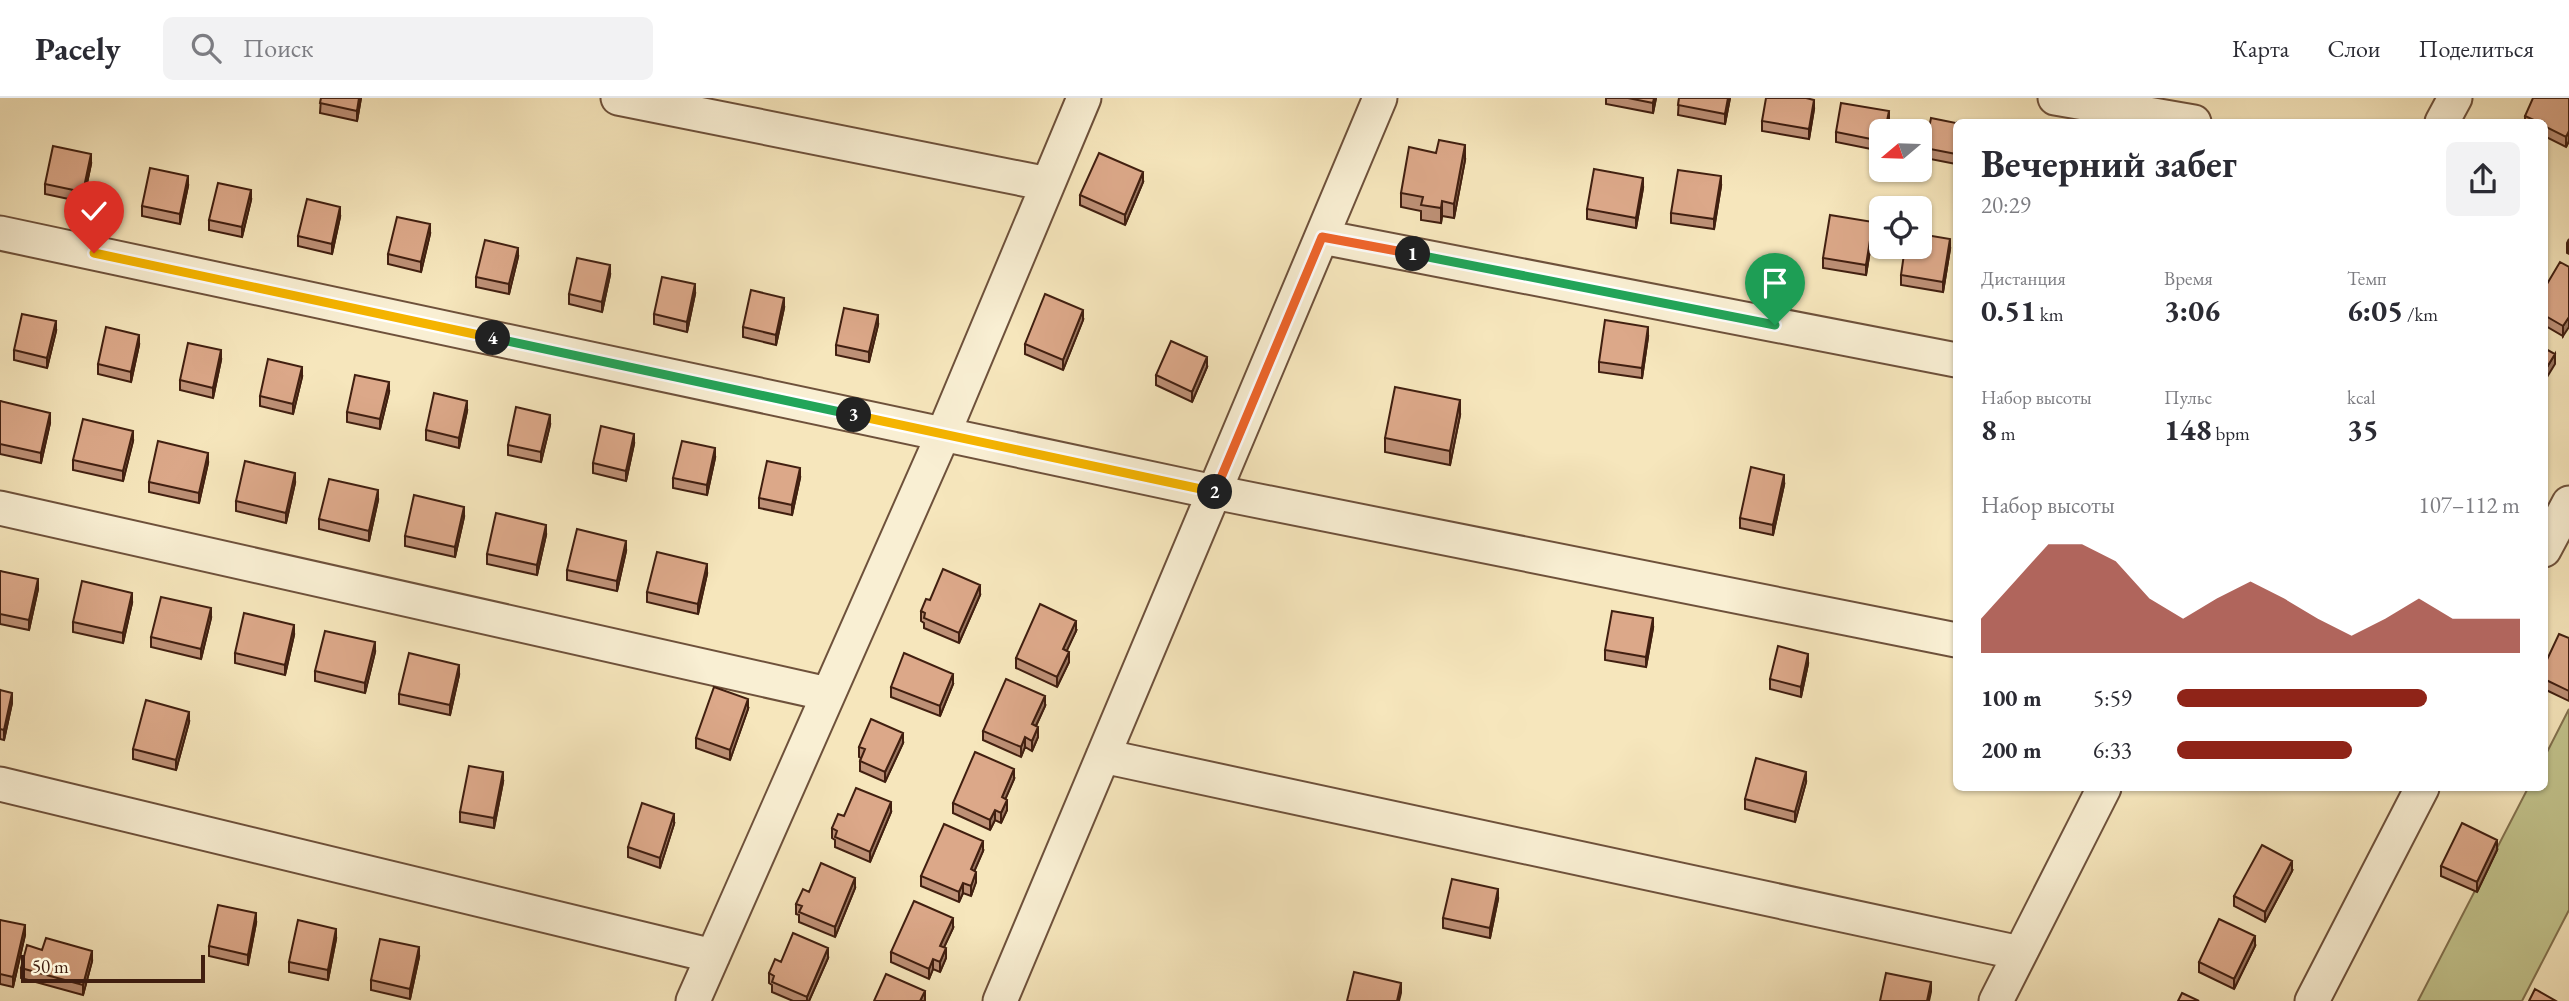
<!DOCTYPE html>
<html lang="ru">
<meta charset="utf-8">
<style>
:root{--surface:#fff;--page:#f2f2f3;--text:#2b2b33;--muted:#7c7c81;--line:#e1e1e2;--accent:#8f2418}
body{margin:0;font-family:"EB Garamond",serif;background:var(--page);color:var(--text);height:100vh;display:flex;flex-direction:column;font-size:26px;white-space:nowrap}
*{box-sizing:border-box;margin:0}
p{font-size:23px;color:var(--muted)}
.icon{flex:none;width:38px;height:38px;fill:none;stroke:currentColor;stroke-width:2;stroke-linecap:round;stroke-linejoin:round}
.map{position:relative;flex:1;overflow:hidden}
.details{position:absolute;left:1953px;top:21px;width:595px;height:672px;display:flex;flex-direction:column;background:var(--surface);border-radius:10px;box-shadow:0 2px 5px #0004}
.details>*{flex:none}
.needle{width:46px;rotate:251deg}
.buttons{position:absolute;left:1869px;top:21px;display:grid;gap:14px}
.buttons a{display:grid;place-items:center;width:63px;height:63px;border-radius:10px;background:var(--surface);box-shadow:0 2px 5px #0004;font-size:35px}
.scale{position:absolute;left:21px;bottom:18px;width:184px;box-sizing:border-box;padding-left:7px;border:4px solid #411f10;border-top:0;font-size:19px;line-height:24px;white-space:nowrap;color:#411f10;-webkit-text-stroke:5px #f9efd3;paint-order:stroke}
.pin{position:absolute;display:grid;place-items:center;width:60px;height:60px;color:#fff;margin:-72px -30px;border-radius:50% 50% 50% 0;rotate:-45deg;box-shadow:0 0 7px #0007}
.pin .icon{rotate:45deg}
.km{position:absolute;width:35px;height:35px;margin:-18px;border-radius:50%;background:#222;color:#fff;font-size:19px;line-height:35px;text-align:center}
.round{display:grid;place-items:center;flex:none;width:74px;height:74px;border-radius:10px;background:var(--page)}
.overview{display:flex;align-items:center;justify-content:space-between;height:119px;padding:0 28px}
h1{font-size:38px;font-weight:700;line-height:52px}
.figures{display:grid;grid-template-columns:repeat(3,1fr);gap:10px;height:119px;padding:7px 28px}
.figures div{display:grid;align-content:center}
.figures b{font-size:30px;font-weight:700}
.figures small{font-size:19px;font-weight:400}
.figures p{font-size:19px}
.chart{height:196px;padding:14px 28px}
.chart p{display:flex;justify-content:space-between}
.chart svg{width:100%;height:126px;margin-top:7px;fill:var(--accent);opacity:.7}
ul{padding:0 28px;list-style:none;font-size:23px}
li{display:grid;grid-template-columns:112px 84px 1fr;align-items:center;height:52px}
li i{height:18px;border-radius:9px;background:var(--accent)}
header{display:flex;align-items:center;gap:42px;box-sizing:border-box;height:98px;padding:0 35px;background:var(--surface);border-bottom:2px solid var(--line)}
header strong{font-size:33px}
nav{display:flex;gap:38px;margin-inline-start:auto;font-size:24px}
.search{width:490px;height:63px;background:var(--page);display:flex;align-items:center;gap:18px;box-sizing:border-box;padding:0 24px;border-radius:10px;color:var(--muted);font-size:26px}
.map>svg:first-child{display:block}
.green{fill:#c2c38c;stroke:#82714e;stroke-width:2}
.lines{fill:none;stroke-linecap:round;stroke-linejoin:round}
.minor-casing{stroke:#6e513b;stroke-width:37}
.minor{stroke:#f9efd3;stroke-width:33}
.wall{fill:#bd9076;stroke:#411f10;stroke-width:2}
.shaded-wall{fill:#9a7660;stroke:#411f10;stroke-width:2}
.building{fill:#dca889;stroke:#411f10;stroke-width:2}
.split-1-casing{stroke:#fff;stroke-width:14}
.split-2-casing{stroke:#fff;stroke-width:14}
.split-3-casing{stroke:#fff;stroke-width:14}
.split-4-casing{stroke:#fff;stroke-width:14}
.split-5-casing{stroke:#fff;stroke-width:14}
.split-1{stroke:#22a559;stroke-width:9}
.split-2{stroke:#f0652b;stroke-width:9}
.split-3{stroke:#f5b400;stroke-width:9}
.split-4{stroke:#22a559;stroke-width:9}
.split-5{stroke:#f5b400;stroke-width:9}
</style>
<header>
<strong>Pacely</strong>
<div class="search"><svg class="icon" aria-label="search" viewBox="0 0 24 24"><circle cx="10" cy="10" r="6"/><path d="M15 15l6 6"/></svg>Поиск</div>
<nav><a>Карта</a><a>Слои</a><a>Поделиться</a></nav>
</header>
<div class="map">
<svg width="2569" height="903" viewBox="0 0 2569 903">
<rect width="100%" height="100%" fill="#f6e6bc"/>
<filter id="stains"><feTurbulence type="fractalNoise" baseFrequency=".00286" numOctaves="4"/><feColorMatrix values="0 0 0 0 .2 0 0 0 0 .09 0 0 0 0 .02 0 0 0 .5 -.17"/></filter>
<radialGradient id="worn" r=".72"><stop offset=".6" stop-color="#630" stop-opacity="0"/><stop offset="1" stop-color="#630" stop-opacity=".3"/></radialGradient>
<!-- green -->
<path class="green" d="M2569,611v201l-47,91h-104l110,-213h16l1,-32z"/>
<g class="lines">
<!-- minor casing -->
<g class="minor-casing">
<path id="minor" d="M618,0l430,86
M2055,0l139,24
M2442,24l13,-24
M0,135l1214,259 742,148
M1322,139l634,123
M0,410l828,186
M2544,452l25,-47
M1103,658l917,197
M0,686l713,172
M693,903l249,-564 142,-339
M1000,903l380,-903
M1996,903l108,-213
M2312,903l110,-213"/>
</g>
<!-- minor -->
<use href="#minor" class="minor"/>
</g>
<!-- wall -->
<path class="wall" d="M321,0h40l-4,23 -37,-8z
M1606,0h50l-3,15 -47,-9z
M1679,0h51l-5,26 -47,-9z
M2569,0v43l-3,6 -22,-11v-14h-19v-6z
M1814,11l-5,30 -47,-8v-10z
M1889,23l-8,10v20l-45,-9v-10z
M1956,25v41l-31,-6v-10z
M1465,62l-11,58 -12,-2 -1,7 -20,-3v-9l-20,-4v-14z
M91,66l-8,38 -38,-8v-10z
M1143,84l-18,43 -45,-20v-10z
M188,88l-8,38 -38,-8v-10z
M1721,88l-7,43 -43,-6v-10z
M1643,90l-7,40 -49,-9v-10z
M251,102l-9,37 -33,-7v-10z
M340,119l-8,37 -34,-8v-10z
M1873,134l-7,43 -43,-7v-10z
M430,136l-9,38 -33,-8v-10z
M2569,141v15l-2,-1v-10z
M1950,151l-7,43 -42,-7v-10z
M518,159l-9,37 -33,-7v-10z
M2569,169l-6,69 -19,-11v-36z
M610,177l-8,37 -33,-8v-10z
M695,196l-8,38 -33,-8v-10z
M784,210l-8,37 -33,-8v-10z
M1083,222l-20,50 -38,-16v-10z
M878,227l-9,37 -33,-7v-10z
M56,233l-9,37 -33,-8v-10z
M1648,239l-6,41 -43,-6v-10z
M139,247l-8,37 -33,-8v-10z
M221,262l-8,38 -33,-8v-10z
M1207,269l-15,35 -36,-17v-10z
M302,279l-9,37 -33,-8v-10z
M389,294l-9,37 -33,-7v-10z
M0,303l50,22 -9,40 -41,-9z
M467,313l-8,37 -33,-8v-10z
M1460,317l-10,50 -65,-13v-14z
M550,327l-9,37 -33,-7v-10z
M133,343l-10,40 -50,-11v-10z
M634,346l-8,37 -33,-8v-10z
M715,360l-8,37 -34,-7v-10z
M208,365l-9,40 -50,-11v-10z
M800,380l-8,37 -33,-7v-10z
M295,385l-9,40 -50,-12v-10z
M1784,387l-11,50 -33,-7v-10z
M378,402l-9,41 -50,-12v-10z
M464,419l-9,40 -50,-11v-10z
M546,437l-9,40 -50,-11v-10z
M626,453l-9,40 -50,-11v-10z
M0,473l38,18 -9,41 -29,-6z
M707,476l-9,40 -51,-12v-10z
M980,497l-21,48 -35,-15v-5l-3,-2v-10l9,-11z
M132,505l-9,40 -50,-11v-10z
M211,520l-10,41 -50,-12v-10z
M1653,530l-7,39 -41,-7v-10z
M1076,533l-10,20 3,11 -12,25 -41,-19v-10z
M294,537l-9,40 -50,-12v-10z
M2569,540v63l-25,-12v-23z
M375,554l-10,41 -50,-12v-10z
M1808,566l-7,33 -31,-8v-10z
M459,577l-9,40 -51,-11v-10z
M953,586l-13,32 -49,-19v-10z
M0,592l12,13 -8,37 -4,-1z
M1045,608l-9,20 2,11 -6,14 -7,-4 -4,10 -38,-17v-9z
M748,611l-18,51 -34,-12v-10z
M189,624l-13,48 -43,-11v-10z
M903,645l-18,39 -25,-11v-10l1,-3 -2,-1v-10z
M1014,681l-9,20 2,11 -6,13 -6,-3 -5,10 -37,-17v-10z
M503,684l-9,46 -34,-6v-10z
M1806,684l-11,40 -50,-13v-10z
M891,714l-21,50 -35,-15v-7l-3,-2v-10l12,-12z
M674,726l-14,44 -32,-11v-10z
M2497,752l-20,42 -36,-16v-10z
M983,753l-9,20 2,11 -5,14 -8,-3 -4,9 -38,-16v-10z
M2292,773l-27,51 -31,-16v-10z
M855,790l-20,49 -36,-15v-7l-3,-1v-10l13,-12z
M1498,801l-8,39 -47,-10v-10z
M0,822l25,15 -12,52 -13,-3z
M256,825l-8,42 -39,-9v-10z
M953,830l-9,19 2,11 -6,14 -7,-3 -4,10 -38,-17v-10z
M336,841l-8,41 -39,-8v-10z
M2255,848l-21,43 -35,-17v-10z
M419,859l-9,42 -39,-9v-10z
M828,860l-19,43h-16l-21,-9v-7l-3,-2v-10l12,-11z
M92,863l-9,34 -62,-17v-10z"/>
<!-- shaded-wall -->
<path class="shaded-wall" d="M359,0h2l-4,23v-10z
M1654,0h2l-3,15v-10z
M1728,0h2l-5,26v-10z
M1814,2v9l-5,30v-10z
M1889,13v10l-2,10h-2z
M2569,33v10l-3,6v-10z
M1465,47v15l-11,58v-14z
M91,56v10l-8,38v-10z
M1143,74v10l-18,43v-10z
M188,78v10l-8,38v-10z
M1721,78v10l-7,43v-10z
M1643,80v10l-7,40v-10z
M251,92v10l-9,37v-10z
M1442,103v15l-1,7v-15z
M340,109v10l-8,37v-10z
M1873,124v10l-7,43v-10z
M430,126v10l-9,38v-10z
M1950,141v10l-7,43v-10z
M518,150v9l-9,37v-10z
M610,167v10l-8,37v-10z
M695,186v10l-8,38v-10z
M784,200v10l-8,37v-10z
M1083,212v10l-20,50v-10z
M878,217v10l-9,37v-10z
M2569,219v10l-6,9v-10z
M56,223v10l-9,37v-10z
M1648,229v10l-6,41v-10z
M139,237v10l-8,37v-10z
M221,252v10l-8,38v-10z
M2555,256v10l-11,18v-10z
M1207,259v10l-15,35v-10z
M302,269v10l-9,37v-10z
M389,284v10l-9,37v-10z
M1460,302v15l-10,50v-14z
M467,303v10l-8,37v-10z
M50,315v10l-9,40v-10z
M550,317v10l-9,37v-10z
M133,333v10l-10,40v-10z
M634,336v10l-8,37v-10z
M715,350v10l-8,37v-10z
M208,355v10l-9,40v-10z
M800,370v10l-8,37v-10z
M295,375v10l-9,40v-10z
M1784,377v10l-11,50v-10z
M378,392v10l-9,41v-10z
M464,409v10l-9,40v-10z
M546,427v10l-9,40v-10z
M626,443v10l-9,40v-10z
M707,466v10l-9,40v-10z
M38,481v10l-9,41v-10z
M980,487v10l-21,48v-10z
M132,495v10l-9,40v-10z
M211,510v10l-10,41v-10z
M1653,520v10l-7,39v-10z
M1076,523v10l-13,28v-10z
M294,527v10l-9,40v-10z
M375,544v10l-10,41v-10z
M1069,554v10l-12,25v-10z
M1808,556v10l-7,33v-10z
M459,567v10l-9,40v-10z
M953,576v10l-13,32v-10z
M12,595v10l-8,37v-10z
M1045,598v10l-13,28v-10z
M748,601v10l-18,51v-10z
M189,614v10l-13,48v-10z
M1038,629v10l-6,14v-10z
M903,635v10l-18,39v-10z
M1025,639v10l-4,10v-10z
M1014,671v10l-12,28v-10z
M503,674v10l-9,46v-10z
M1806,674v10l-11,40v-10z
M1007,702v10l-6,13v-10z
M891,704v10l-21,50v-10z
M995,712v10l-5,10v-10z
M674,716v10l-14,44v-10z
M2497,742v10l-20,42v-10z
M983,743v10l-12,28v-10z
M2292,763v10l-27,51v-10z
M976,774v10l-5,14v-10z
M855,780v10l-20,49v-10z
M963,785v10l-4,9v-10z
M1498,791v10l-8,39v-10z
M256,815v10l-8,42v-10z
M953,820v10l-13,28v-10z
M25,827v10l-12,52v-10z
M336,831v10l-8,41v-10z
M2255,838v10l-21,43v-10z
M419,849v10l-9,42v-10z
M828,850v10l-19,43h-2v-4z
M946,850v10l-6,14v-10z
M92,853v10l-9,34v-10z
M933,861v10l-4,10v-10z
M1931,884v10l-2,9h-2z
M1401,885v10l-2,8h-2z
M925,893v10h-5z"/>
<!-- building -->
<path class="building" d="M321,0h38l-2,13 -37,-8z
M1628,0h26l-1,5z
M1679,0h49l-3,16 -47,-9z
M1766,0h40l8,2 -5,29 -47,-8z
M2533,0h36v33l-3,6 -22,-11v-4h-6l-13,-6z
M1841,5l48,8 -4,20h-4v10l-45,-9z
M1931,20l25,5v31l-31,-6z
M1439,42l26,5 -11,59 -12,-3 -1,7 -20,-3 2,-8 -22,-4 8,-46 27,6z
M53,48l38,8 -8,38 -38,-8z
M1099,55l44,19 -18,43 -45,-20z
M150,70l38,8 -8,38 -38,-8z
M1594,71l49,9 -7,40 -49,-9z
M1678,72l43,6 -7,43 -43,-6z
M218,85l33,7 -9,37 -33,-7z
M307,101l33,8 -8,37 -34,-8z
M1830,117l43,7 -7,43 -43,-7z
M397,119l33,7 -9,38 -33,-8z
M1920,136l30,5 -7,43 -42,-7 4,-28h15z
M485,142l33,8 -9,36 -33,-7z
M577,160l33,7 -8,37 -33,-8z
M2560,164l9,5v50l-6,9 -19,-11v-26z
M662,179l33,7 -8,38 -33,-8z
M751,192l33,8 -8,37 -33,-8z
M1045,196l38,16 -20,50 -38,-16z
M844,210l34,7 -9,37 -33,-7z
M22,216l34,7 -9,37 -33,-8z
M1605,222l43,7 -6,41 -43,-6z
M106,229l33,8 -8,37 -33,-8z
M1171,243l36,16 -15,35 -36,-17z
M188,245l33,7 -8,38 -33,-8z
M2544,250l11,6 -11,18z
M268,261l34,8 -9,37 -33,-8z
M355,277l34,7 -9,37 -33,-7z
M1395,289l65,13 -10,51 -65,-13z
M434,295l33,8 -8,37 -33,-8z
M0,303l50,12 -9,40 -41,-9z
M516,309l34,8 -9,37 -33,-7z
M83,321l50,12 -10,40 -50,-11z
M601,328l33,8 -8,37 -33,-8z
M158,343l50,12 -9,40 -50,-11z
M682,343l33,7 -8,37 -34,-7z
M245,363l50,12 -9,40 -50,-12z
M767,363l33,7 -8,37 -33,-7z
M1751,369l33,8 -11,50 -33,-7z
M329,381l49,11 -9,41 -50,-12z
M414,397l50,12 -9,40 -50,-11z
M496,415l50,12 -9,40 -50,-11z
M577,431l49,12 -9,40 -50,-11z
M657,454l50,12 -9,40 -51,-12z
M943,471l37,16 -21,48 -35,-15 1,-5 -4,-2 5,-12 4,1z
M0,473l38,8 -9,41 -29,-6z
M82,483l50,12 -9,40 -50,-11z
M161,499l50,11 -10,41 -50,-12z
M1040,506l36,17 -13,28 6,3 -12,25 -41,-19z
M1612,513l41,7 -7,39 -41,-7z
M244,515l50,12 -9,40 -50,-12z
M325,533l50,11 -10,41 -50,-12z
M2559,536l10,4v53l-25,-12v-13z
M1778,548l30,8 -7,33 -31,-8z
M409,555l50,12 -9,40 -51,-11z
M904,555l49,21 -13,32 -49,-19z
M1006,581l39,17 -13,28 6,3 -6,14 -7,-4 -4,10 -38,-16z
M714,589l34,12 -18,51 -34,-12z
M0,592l12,3 -8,37 -4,-1z
M146,602l43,12 -13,48 -43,-11z
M871,621l32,14 -18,39 -25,-11 5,-12 -6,-2z
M975,654l39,17 -12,28 5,3 -6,13 -6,-3 -5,10 -37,-17z
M1756,660l50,14 -11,40 -50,-13z
M469,668l34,6 -9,46 -34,-6z
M856,690l35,14 -21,50 -35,-15 2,-6 -5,-3 6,-14 6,2z
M642,705l32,11 -14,44 -32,-11z
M2462,725l35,17 -20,42 -36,-16z
M944,726l39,17 -12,28 5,3 -5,14 -8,-3 -4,9 -38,-16z
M2262,747l30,16 -27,51 -31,-16z
M821,765l34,15 -20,49 -36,-15 3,-6 -6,-2 7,-15 6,3z
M1452,781l46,10 -8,39 -47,-10z
M914,803l39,17 -13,28 6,2 -6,14 -7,-3 -4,10 -38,-17z
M218,807l38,8 -8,42 -39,-9z
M2219,821l36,17 -21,43 -35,-17z
M0,822l25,5 -12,52 -13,-3z
M298,822l38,9 -8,41 -39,-8z
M793,835l35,15 -21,49 -35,-15 2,-6 -5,-3 6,-14 6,3z
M46,840l46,13 -9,34 -62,-17 6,-23 15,5z
M380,841l39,8 -9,42 -39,-9z
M1354,874l47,11 -4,18h-50z
M1886,875l45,9 -4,19h-47z
M886,876l39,17 -5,10h-46z
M2535,891l21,12h-27z
M2182,895l17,8h-21z"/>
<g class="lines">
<!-- split-1 casing -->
<g class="split-1-casing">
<path id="split-1" d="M1413,156l362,71"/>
</g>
<!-- split-2 casing -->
<g class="split-2-casing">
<path id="split-2" d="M1215,394l107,-255 91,17"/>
</g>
<!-- split-3 casing -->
<g class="split-3-casing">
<path id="split-3" d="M854,317l361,77"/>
</g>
<!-- split-4 casing -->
<g class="split-4-casing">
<path id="split-4" d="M493,240l361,77"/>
</g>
<!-- split-5 casing -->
<g class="split-5-casing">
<path id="split-5" d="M94,155l399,85"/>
</g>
<!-- split-1 -->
<use href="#split-1" class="split-1"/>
<!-- split-2 -->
<use href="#split-2" class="split-2"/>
<!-- split-3 -->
<use href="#split-3" class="split-3"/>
<!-- split-4 -->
<use href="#split-4" class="split-4"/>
<!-- split-5 -->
<use href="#split-5" class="split-5"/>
</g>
<rect width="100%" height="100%" filter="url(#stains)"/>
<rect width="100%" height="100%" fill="url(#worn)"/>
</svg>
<div class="buttons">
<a><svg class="needle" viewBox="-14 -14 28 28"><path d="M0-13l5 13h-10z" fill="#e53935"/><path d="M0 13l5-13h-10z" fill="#7c7c81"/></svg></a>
<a><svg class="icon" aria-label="locate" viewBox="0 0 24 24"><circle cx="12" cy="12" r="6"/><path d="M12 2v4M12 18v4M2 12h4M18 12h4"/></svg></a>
</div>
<div class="scale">50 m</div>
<div class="pin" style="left:1775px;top:227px;background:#1e9e55"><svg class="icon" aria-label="arrive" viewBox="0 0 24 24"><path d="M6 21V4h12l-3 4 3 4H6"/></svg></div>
<div class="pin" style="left:94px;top:155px;background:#d93025"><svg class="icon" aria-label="check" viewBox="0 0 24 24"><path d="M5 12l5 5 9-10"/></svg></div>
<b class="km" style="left:1413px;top:156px">1</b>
<b class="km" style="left:1215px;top:394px">2</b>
<b class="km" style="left:854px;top:317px">3</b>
<b class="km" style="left:493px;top:240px">4</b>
<section class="details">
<div class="overview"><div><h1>Вечерний забег</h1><p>20:29</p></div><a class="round"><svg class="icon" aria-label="share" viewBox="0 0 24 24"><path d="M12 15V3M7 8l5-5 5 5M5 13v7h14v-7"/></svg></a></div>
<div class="figures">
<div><p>Дистанция</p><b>0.51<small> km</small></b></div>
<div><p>Время</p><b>3:06</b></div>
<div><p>Темп</p><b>6:05<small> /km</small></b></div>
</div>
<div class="figures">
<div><p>Набор высоты</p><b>8<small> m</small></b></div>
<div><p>Пульс</p><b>148<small> bpm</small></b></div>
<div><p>kcal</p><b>35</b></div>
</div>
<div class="chart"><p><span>Набор высоты</span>107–112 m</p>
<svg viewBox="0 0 160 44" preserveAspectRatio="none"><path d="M0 44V32L10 19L20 6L30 6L40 12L50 25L60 32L70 25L80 19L90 25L100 32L110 38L120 32L130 25L140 32L150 32L160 32V44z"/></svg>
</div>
<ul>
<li><b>100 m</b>5:59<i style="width:73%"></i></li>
<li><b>200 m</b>6:33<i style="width:51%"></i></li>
</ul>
</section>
</div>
